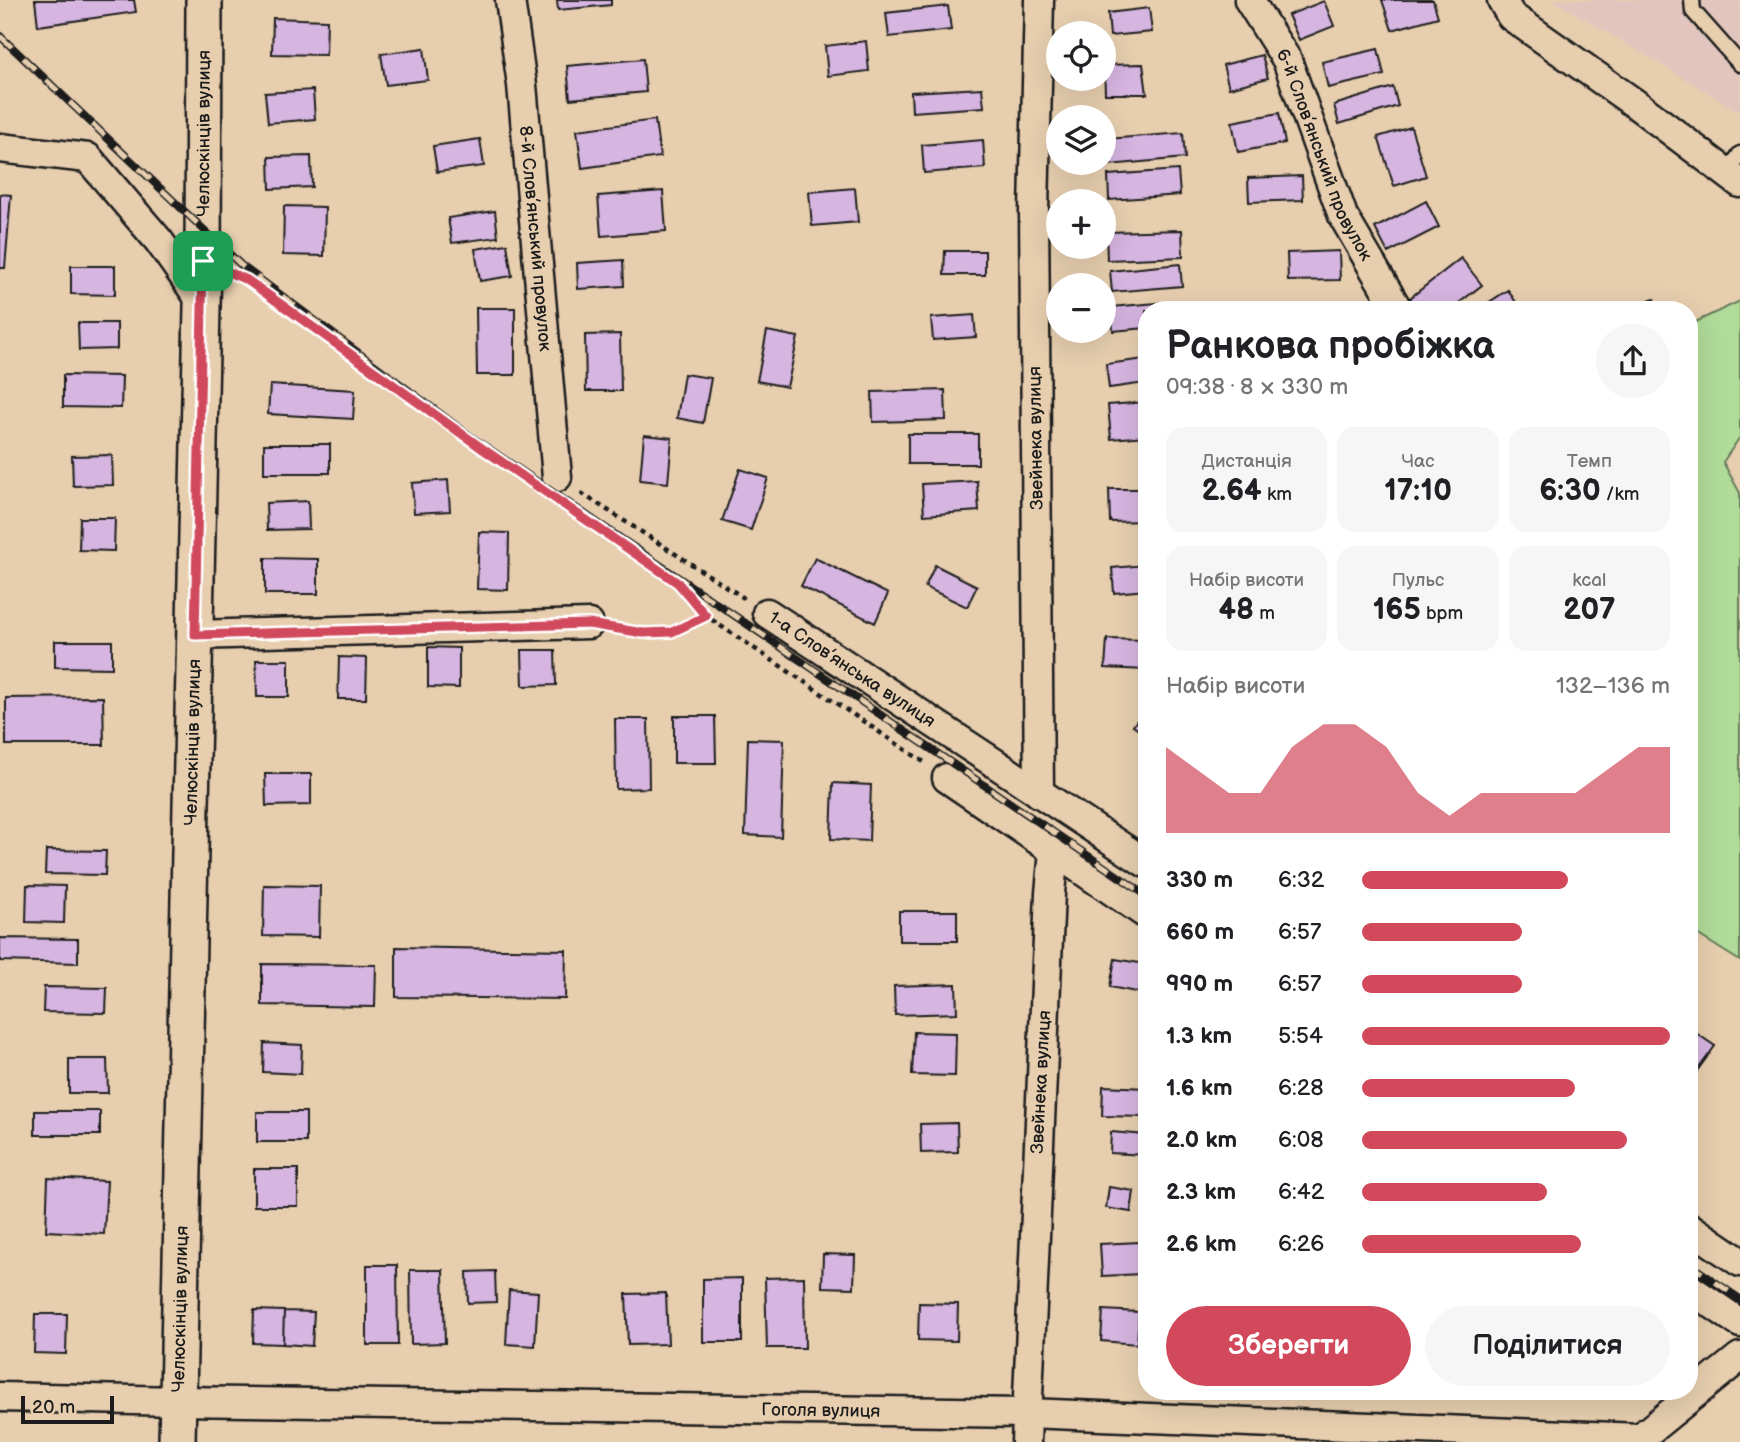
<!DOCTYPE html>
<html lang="uk">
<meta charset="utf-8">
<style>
:root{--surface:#fff;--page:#f6f6f6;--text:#202124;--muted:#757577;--accent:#d1495b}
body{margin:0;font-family:"Balsamiq Sans",sans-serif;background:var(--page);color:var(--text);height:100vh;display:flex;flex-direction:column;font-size:26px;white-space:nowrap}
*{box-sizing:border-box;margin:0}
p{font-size:23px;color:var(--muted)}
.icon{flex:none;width:38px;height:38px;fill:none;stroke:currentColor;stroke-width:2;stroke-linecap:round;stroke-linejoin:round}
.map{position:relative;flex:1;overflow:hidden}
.details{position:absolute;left:1138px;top:301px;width:560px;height:1099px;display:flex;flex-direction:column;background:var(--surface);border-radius:28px;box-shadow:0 7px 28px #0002}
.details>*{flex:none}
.fabs{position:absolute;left:1046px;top:21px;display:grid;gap:14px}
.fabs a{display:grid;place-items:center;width:70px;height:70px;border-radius:50%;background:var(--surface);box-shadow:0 7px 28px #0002;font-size:35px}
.scale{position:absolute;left:21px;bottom:18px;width:93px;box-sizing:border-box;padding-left:7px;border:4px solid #1c1c1c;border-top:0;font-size:19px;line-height:24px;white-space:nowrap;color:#1c1c1c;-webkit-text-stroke:5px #e7ceaf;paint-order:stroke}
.pin{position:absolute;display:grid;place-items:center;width:60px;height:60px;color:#fff;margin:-30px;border-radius:14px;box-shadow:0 4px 10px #0006}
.round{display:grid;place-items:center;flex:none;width:74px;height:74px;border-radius:37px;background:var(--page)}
.summary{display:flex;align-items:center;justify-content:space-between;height:119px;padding:0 28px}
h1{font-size:38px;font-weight:700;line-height:52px}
.stats{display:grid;grid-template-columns:repeat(3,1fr);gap:10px;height:119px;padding:7px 28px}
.stats div{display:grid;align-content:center;border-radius:18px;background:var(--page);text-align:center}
.stats b{font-size:30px;font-weight:700}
.stats small{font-size:19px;font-weight:400}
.stats p{font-size:19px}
.chart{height:196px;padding:14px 28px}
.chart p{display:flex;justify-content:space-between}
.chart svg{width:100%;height:126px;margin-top:7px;fill:var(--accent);opacity:.7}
.button{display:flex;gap:14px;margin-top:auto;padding:14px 28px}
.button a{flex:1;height:80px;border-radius:42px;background:var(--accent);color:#fff;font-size:28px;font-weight:700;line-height:80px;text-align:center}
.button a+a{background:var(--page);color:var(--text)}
ul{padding:0 28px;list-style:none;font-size:23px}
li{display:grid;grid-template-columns:112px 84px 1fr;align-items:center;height:52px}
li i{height:18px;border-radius:9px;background:var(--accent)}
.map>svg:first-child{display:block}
.built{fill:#e2c6be}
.grass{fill:#b0db99;stroke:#667c5a;stroke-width:2}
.building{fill:#d6b5e1;stroke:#1c1c1c;stroke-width:2}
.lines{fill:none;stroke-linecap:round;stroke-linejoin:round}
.service-casing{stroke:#1c1c1c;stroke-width:19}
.minor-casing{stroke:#1c1c1c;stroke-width:33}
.tertiary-casing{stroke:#1c1c1c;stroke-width:40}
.path{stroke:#1c1c1c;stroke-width:4.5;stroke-dasharray:5 5;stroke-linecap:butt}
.service{stroke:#e7ceaf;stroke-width:14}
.minor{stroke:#e7ceaf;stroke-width:28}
.tertiary{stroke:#e7ceaf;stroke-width:35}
.rail-casing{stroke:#1c1c1c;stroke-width:8}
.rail{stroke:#e7ceaf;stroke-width:5;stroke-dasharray:16;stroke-linecap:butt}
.route-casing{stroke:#fff;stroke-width:14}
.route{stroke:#d1495b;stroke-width:9}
.labels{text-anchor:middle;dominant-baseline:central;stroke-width:7;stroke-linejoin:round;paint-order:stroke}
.street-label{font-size:18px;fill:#1c1c1c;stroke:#e7ceaf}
</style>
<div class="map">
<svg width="1740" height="1442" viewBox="0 0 1740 1442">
<rect width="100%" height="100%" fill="#e7ceaf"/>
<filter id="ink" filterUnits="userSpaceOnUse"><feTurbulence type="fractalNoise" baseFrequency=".0143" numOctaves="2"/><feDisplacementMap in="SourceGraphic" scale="14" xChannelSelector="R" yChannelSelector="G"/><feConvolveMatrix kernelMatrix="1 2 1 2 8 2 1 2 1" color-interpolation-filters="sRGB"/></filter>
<g filter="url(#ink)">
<!-- built -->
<path class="built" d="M1553,0h187v112z"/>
<!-- grass -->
<path class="grass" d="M1740,301v136l-17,25 17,31v468l-51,-32v-604z"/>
<!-- building -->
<path class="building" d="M35,0h99l2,12 -98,14z
M557,0h54v5l-53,5z
M1382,0h51l5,17 -46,13z
M1324,1l10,25 -35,14 -11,-25z
M948,6l3,24 -62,7 -3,-24z
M1149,8l3,24 -42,4 -2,-23z
M273,18l54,2 -1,35 -54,-1z
M866,41l3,30 -41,5 -3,-30z
M424,48l4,32 -42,5 -5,-31z
M1378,49l6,26 -56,13 -6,-26z
M1262,55l6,23 -39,10 -6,-23z
M643,59l3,33 -76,7 -3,-33z
M1143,64l4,30h-42l-1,-29z
M1393,87l5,19 -59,18 -5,-19z
M982,88l2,19 -72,5 -1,-20z
M313,90l2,29 -47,4 -3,-30z
M1279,113l6,30 -47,9 -6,-30z
M655,120l5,37 -78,11 -5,-38z
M1411,127l15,49 -32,10 -16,-49z
M1183,133l2,25 -76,7 -2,-26z
M480,139l4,27 -47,6 -4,-26z
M983,140l2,28 -61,5 -2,-28z
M311,156l1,31 -42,2 -1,-32z
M1178,170l2,25 -71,5 -1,-25z
M1302,176l1,24 -54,2 -1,-24z
M855,188l3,34 -46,4 -3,-34z
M663,191l3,40 -65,5 -3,-40z
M0,194l11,1 -6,73h-5z
M1426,201l13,26 -51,26 -13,-25z
M284,206l41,1 -1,49 -41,-1z
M495,211l3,26 -46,6 -4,-25z
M1182,230l1,27 -76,3 -1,-28z
M507,244l5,32 -32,5 -5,-32z
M945,251h40v24h-41z
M1339,251l1,29 -52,1 -1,-28z
M1461,258l21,27 -32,25h-31l-9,-12z
M623,260l1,26 -46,3 -1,-26z
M1180,264l2,22 -70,6 -2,-21z
M71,266h44v29l-44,-1z
M1508,290l13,20h-44z
M1654,299l4,11h-33z
M1180,301l1,9h-35v18l-33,3 -2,-24z
M476,308h39v67h-38z
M974,315l2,22 -43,3 -2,-22z
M78,323h39v26l-38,1z
M767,331l31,6 -11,50 -30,-6z
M620,334l1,57h-35l-1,-56z
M1146,359v24l-37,5 -3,-24z
M684,374l27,4 -8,45 -26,-5z
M63,375l59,1 -1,32 -58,-1z
M270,385l85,5 -2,29 -85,-5z
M945,390l1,30 -73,2 -1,-30z
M1146,402v34l-35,3 -3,-34z
M908,434h70v30h-70z
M644,435l28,3 -4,45 -28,-3z
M264,444h66v29h-66z
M112,455l1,30 -40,1 -1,-30z
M740,469l28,9 -17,52 -29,-9z
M448,480l2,31 -36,2 -2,-30z
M977,481l2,30 -55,4 -2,-31z
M1109,489h37v32l-36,1z
M308,501l1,28 -42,1 -1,-27z
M80,518h35l-1,33 -35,-1z
M479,532l30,1 -1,57 -31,-1z
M265,558l53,1v35h-53z
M815,558l73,36 -13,29 -74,-37z
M935,565l42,21 -10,21 -42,-20z
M1146,565v25l-32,3 -2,-25z
M1107,639l39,1v30l-41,-2z
M55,641h57v27l-57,-1z
M428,647l31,1v40l-31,-1z
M522,650h33l1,35 -33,1z
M339,657l28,1 -1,41h-28z
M256,660h33v37h-32z
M103,697l1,48h-98v-47z
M1146,707v28l-13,-9z
M674,716h41l1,47h-42z
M615,719h33l1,69 -33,1z
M748,739l36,1 -3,97 -36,-2z
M265,774h46v31l-45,1z
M833,783l38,2 -2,56 -38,-2z
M46,850l60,1 -1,24 -60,-1z
M27,885l38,1 -1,37 -38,-1z
M264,885l56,1 -1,51 -56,-1z
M899,911h58v30h-58z
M0,938l78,1v24l-78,-2z
M396,947l170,3 -1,49 -169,-2z
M1115,959l31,5v30l-36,-7z
M262,964l114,1 -1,42 -113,-2z
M956,984l1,29 -62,2 -1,-29z
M44,987l63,1 -1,25 -63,-1z
M1693,1031l22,15 -26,36v-45z
M914,1032l42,1 -1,43 -43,-1z
M264,1043l38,2 -1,29 -38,-2z
M69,1059h38l1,34h-39z
M1103,1086l43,2v29l-44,-1z
M35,1111h65v24h-65z
M257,1112h49v30h-49z
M957,1123l1,29 -37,1 -1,-29z
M1111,1132l35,3v20l-36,-2z
M254,1169h44v37h-44z
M48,1178l59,3 -3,53 -58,-3z
M1109,1187l25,4 -3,21 -25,-4z
M1139,1242l2,32 -39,2 -2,-32z
M823,1254l32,1 -1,33 -32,-1z
M367,1265h30l1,80h-31z
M410,1270h33l2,73 -34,1z
M495,1271l1,31 -28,1 -1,-31z
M804,1277l1,71h-38l-2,-70z
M742,1278v64h-39v-63z
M509,1290l29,2 -3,54 -29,-2z
M666,1293l2,51 -40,1 -2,-51z
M919,1303l39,1 -1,37 -39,-1z
M254,1310l30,1 -1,33 -30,-1z
M1103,1310l36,2 -2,32 -36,-3z
M284,1311l30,1 -2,34 -29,-2z
M35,1314h32l-1,40 -32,-1z"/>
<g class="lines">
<!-- service casing -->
<g class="service-casing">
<path id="service" d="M1692,0l1,11 47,53
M1727,173l13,-19"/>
</g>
<!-- minor casing -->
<g class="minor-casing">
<g id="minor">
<path id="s1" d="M510,0l12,85 35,392"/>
<path id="s2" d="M1249,0l38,60 56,156 55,94"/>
<path d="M1502,0l9,16 126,89 103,78"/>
<path d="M0,148l88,10 71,83 43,61"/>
<path id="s3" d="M767,613l379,250"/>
<path d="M195,635l394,-11"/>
<path d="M947,778l107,73 -4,42 -24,549"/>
<path d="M1039,793l-5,-582 5,-211"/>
<path d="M1054,851l92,63"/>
<path d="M1689,1227l51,35"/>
<path d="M1689,1288l51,35"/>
<path id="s4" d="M0,1397l178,4 849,12 613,25"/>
<path d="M1640,1438l100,-81"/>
</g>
</g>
<!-- tertiary casing -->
<g class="tertiary-casing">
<g id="tertiary">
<path id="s5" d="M177,1442l26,-1181 1,-261"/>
</g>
</g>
<!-- path -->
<path class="path" d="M234,274l13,6 281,200
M581,493l163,105
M564,505l114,79 28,32
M617,629l26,4 29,-1 34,-16 218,146"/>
<!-- service -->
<use href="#service" class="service"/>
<!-- minor -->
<use href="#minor" class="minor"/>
<!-- tertiary -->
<use href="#tertiary" class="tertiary"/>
<!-- rail casing -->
<g class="rail-casing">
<path id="rail" d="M0,36l242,230 228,170 676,459
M1689,1264l51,35"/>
</g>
<!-- rail -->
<use href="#rail" class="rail"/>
</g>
</g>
<g class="lines" filter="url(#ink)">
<!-- route casing -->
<g class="route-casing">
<path id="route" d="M203,261l44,19 236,169 195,134 28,33 -34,16 -29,1 -54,-9 -394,11z"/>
</g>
<!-- route -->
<use href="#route" class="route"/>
</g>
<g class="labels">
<!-- street labels -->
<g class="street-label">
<text stroke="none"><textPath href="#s5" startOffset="1309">Челюскінців вулиця</textPath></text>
<text stroke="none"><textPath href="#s2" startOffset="173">6-й Слов’янський провулок</textPath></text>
<text stroke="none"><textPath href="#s1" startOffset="240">8-й Слов’янський провулок</textPath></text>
<text transform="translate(1036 438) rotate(-91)">Звейнека вулиця</text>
<text stroke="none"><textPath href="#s3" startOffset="102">1-а Слов’янська вулиця</textPath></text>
<text stroke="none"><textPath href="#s5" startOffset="700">Челюскінців вулиця</textPath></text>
<text transform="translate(1041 1082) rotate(-87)">Звейнека вулиця</text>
<text stroke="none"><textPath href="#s5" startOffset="133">Челюскінців вулиця</textPath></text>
<text stroke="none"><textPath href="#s4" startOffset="821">Гоголя вулиця</textPath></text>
</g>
</g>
</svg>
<div class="fabs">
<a><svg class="icon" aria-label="locate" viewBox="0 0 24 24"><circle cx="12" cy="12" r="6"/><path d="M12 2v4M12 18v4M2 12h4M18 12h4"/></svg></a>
<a><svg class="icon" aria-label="layers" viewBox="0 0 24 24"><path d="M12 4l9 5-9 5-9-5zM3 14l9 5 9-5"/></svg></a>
<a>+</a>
<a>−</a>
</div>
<div class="scale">20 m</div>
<div class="pin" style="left:203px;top:261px;background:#1e9e55"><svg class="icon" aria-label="arrive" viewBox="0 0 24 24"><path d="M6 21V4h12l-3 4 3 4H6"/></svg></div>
<section class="details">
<div class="summary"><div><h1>Ранкова пробіжка</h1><p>09:38 · 8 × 330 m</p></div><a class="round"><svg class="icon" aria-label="share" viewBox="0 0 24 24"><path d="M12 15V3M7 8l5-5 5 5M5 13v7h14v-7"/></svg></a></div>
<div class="stats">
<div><p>Дистанція</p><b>2.64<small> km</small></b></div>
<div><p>Час</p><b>17:10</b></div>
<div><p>Темп</p><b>6:30<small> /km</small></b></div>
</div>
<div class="stats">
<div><p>Набір висоти</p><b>48<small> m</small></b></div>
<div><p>Пульс</p><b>165<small> bpm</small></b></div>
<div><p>kcal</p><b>207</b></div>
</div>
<div class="chart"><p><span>Набір висоти</span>132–136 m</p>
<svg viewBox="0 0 160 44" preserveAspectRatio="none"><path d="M0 44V14L10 22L20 30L30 30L40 14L50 6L60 6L70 14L80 30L90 38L100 30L110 30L120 30L130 30L140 22L150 14L160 14V44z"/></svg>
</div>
<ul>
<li><b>330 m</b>6:32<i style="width:67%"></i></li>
<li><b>660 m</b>6:57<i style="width:52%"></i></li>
<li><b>990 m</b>6:57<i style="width:52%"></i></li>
<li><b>1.3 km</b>5:54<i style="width:100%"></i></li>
<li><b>1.6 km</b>6:28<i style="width:69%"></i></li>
<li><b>2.0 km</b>6:08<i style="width:86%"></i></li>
<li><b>2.3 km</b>6:42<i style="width:60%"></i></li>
<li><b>2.6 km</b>6:26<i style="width:71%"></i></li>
</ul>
<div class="button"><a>Зберегти</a><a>Поділитися</a></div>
</section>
</div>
